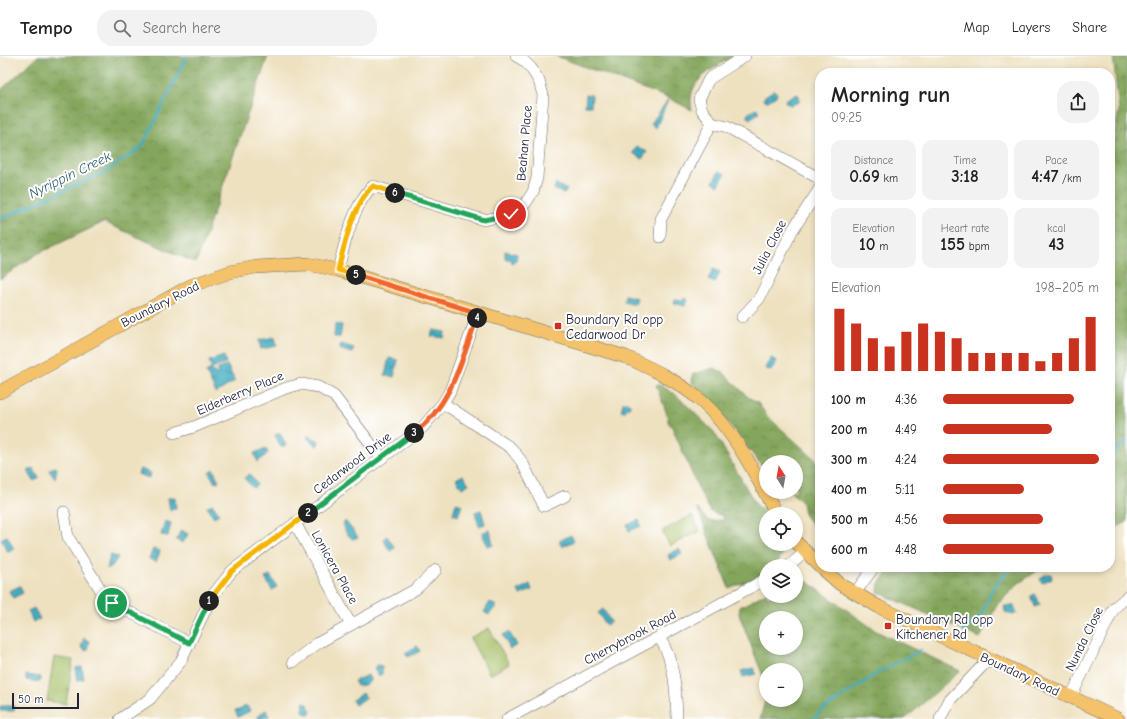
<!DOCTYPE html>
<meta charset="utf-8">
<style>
:root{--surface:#fff;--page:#f2f2f2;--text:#222;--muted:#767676;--line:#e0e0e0;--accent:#c8321e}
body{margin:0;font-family:"Comic Neue",sans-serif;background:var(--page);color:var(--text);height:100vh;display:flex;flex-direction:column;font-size:15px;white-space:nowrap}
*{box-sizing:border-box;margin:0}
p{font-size:13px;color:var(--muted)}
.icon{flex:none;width:22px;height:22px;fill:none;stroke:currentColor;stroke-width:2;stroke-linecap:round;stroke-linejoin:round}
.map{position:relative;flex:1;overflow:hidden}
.side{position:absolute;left:815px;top:12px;width:300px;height:504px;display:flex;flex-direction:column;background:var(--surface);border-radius:16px;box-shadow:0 2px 6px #0003}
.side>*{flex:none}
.needle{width:26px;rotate:349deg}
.controls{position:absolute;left:759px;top:399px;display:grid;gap:8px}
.controls a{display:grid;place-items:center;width:44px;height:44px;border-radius:50%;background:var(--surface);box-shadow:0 2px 6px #0003;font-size:20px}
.scale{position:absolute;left:12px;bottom:10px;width:67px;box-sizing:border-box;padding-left:4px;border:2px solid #22223b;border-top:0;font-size:11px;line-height:14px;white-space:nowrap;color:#22223b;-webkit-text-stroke:3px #fff;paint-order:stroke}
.pin{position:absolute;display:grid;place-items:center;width:34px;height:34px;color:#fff;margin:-17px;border:2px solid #fff;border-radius:50%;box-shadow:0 1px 4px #0007}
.km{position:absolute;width:20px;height:20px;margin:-10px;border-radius:50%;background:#222;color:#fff;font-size:11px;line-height:20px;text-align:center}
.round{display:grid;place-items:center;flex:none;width:42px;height:42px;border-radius:16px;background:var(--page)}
.summary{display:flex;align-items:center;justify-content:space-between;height:68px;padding:0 16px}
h1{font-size:22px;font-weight:800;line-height:30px}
.metrics{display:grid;grid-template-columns:repeat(3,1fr);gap:6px;height:68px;padding:4px 16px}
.metrics div{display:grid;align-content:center;border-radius:10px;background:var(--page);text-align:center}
.metrics b{font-size:17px;font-weight:800}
.metrics small{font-size:11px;font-weight:400}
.metrics p{font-size:11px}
.chart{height:112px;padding:8px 16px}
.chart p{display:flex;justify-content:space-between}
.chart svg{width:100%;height:72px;margin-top:4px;stroke:var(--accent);stroke-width:6}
ul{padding:0 16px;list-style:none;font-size:13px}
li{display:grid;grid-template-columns:64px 48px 1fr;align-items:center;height:30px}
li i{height:10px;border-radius:5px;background:var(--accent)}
header{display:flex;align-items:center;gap:24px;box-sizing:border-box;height:56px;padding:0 20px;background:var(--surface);border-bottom:1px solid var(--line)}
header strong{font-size:19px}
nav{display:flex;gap:22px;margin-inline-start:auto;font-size:14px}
.search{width:280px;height:36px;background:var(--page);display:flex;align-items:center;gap:10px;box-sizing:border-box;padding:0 14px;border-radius:16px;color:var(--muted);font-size:15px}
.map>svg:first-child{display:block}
.forest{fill:url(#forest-crowns);stroke:#53644b;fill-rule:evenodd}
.pitch{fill:#a5c066;stroke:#647150}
.water{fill:url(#water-ripples);stroke:#31677d}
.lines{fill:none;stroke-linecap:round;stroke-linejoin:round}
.stream{stroke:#40acbf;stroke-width:2.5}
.minor-casing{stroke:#69656a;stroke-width:12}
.major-casing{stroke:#69656a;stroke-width:14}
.minor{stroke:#fff;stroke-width:11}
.major{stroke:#f4c26a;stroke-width:13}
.split-1-casing{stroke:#fff;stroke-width:8}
.split-2-casing{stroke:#fff;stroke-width:8}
.split-3-casing{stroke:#fff;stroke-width:8}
.split-4-casing{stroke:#fff;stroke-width:8}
.split-5-casing{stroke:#fff;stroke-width:8}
.split-6-casing{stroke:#fff;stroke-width:8}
.split-7-casing{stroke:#fff;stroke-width:8}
.split-1{stroke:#22a559;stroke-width:5}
.split-2{stroke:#f5b400;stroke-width:5}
.split-3{stroke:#22a559;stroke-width:5}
.split-4{stroke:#f0652b;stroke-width:5}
.split-5{stroke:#f0652b;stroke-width:5}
.split-6{stroke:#f5b400;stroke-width:5}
.split-7{stroke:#22a559;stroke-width:5}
.poi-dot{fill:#c8321e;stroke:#fff;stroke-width:1.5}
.labels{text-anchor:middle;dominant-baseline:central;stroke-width:4;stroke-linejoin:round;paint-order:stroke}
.street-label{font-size:13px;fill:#22223b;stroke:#fff}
.poi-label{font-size:13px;fill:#22223b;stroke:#fff;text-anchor:start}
.water-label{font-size:14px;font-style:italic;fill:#306076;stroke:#fff}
</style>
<header>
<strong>Tempo</strong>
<div class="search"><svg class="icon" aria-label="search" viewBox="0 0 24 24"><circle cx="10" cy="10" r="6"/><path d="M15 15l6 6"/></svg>Search here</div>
<nav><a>Map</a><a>Layers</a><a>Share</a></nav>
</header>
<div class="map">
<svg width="1127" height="663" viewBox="0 0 1127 663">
<defs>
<pattern id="forest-crowns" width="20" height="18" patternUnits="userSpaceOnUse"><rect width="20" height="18" fill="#84a65b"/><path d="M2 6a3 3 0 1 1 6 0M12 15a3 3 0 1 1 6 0" fill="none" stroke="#6c874c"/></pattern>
<pattern id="water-ripples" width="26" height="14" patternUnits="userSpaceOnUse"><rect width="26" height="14" fill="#40acbf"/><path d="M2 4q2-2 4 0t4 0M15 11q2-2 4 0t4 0" fill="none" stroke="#358c9c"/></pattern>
</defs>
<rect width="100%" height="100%" fill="#fff"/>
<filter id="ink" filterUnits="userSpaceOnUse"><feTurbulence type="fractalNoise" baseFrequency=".025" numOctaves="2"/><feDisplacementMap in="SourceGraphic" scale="8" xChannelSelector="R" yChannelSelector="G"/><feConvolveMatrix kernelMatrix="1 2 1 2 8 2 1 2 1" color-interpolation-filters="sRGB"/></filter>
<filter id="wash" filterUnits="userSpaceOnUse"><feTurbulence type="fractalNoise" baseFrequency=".012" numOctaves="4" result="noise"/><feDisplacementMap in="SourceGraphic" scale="16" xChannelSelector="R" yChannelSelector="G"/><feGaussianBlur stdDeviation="0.9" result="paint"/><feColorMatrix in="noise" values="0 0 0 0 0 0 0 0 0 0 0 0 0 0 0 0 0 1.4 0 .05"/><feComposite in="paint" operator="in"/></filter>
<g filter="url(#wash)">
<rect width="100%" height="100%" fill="#eee1c0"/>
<!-- forest -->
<path class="forest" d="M38,0h230l-72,207 -92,-41 -67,32 -37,25v-188z
M556,0h177c-21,14 -48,24 -41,54l-24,-12z
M1113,0h14v466l-17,8v-369l9,-51z
M714,312l10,5 24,24 10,6 9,13 51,46 -3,18 5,7v45l-3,-1 -13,-17 -2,-12 -11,-10h5v-30h-30v9l-60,-76 -14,-12 1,-9z
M656,329h4l15,9 39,38 41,71 11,12v29h15l1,11 -5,9 -11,2v5l-13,8 -24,9 -32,-80 11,13 16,-1 -1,-4 -12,-4 -12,-22 -27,-63 -4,-5v-5z
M892,511h151l-24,16 -22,22 -17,33 -102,-46 1,-9z
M796,520l12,6 68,49 84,40 -55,48h-145l6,-22v3h30v-30h-30v14l-27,-70 1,-7 26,-14v3h30zM766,562h30v30h-30z"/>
<!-- pitch -->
<path class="pitch" d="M692,459l8,16 -30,15 -8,-15z
M489,572l20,36 -19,11 -20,-37z
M54,601l19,3 -7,44 -19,-3z"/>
<!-- water -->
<path class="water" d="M774,34l3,3 -1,3 -8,5 -5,-1 2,-4z
M795,38l4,1v7l-8,3 -5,-2 -1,-3z
M586,39h6l-1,11h-6z
M669,42l-13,30 -5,-4z
M757,52l2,5 -10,6 -3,-4z
M637,90l10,6 -5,7 -9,-6z
M719,115l6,3 -6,11 -6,-3z
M556,128l11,6 -3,4 -10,-5z
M505,195l12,3 -1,7 -4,2 -1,-4h-6z
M713,213l7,3 -5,11 -7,-3z
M625,239l12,3 -2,6 -11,-3z
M684,242l4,2 -3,6 -11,-3 1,-4 7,1z
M335,268l7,1 -2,12h-6z
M433,274l12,2 -1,6 -13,-2z
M275,281l2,9 -16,3 -2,-9z
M341,288l13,4 -2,5 -13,-4z
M224,300l2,7 -14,6 -3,-8z
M389,302l9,2 -4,17 -9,-2z
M771,302l6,3 -6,10 -6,-3z
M227,309l8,16 -19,12 -10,-21 5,-3 5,5 2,-2 -1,-2z
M627,346l4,3 -7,7 -3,-1 2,-8z
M280,377l6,12 -5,2 -6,-12z
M308,379l11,6 -2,5 -9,-7z
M266,393l2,4 -10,9 -4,-9z
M54,411l3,1 -2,11 -6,-9z
M33,412l6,10 -5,3 -6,-10z
M140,413l11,4 -2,5 -11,-4z
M213,413l6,12 -4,2 -6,-11z
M250,418l7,11 -4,3 -9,-10z
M463,419l6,9 -7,4 -6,-9z
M175,441l1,12 -6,1 -2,-12z
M456,447l6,2 -4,11 -5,-2z
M212,448l7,10 -5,3 -7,-10z
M481,454l4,14 -6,2 -4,-14z
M639,464l2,6 -12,5 -2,-6z
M165,465l6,2 -3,13 -7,-1z
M344,466h2l12,15 -5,2c-6,-3 -10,-10 -9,-17z
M181,474l7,4 -5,9 -7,-3z
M490,474l3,15 -5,2 -6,-14z
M571,479l3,6 -12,6 -3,-6z
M7,480l7,13 -6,3 -7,-13z
M387,480l8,12 -5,3 -7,-12z
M153,493l7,2 -4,11 -7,-3z
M679,493l3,5 -12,6 -2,-5z
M110,499l8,2 -7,11 -4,1z
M1046,518h5l1,4 -10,5 -2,-4z
M270,519l7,12 -5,3 -7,-12z
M530,528l2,6 -12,5 -2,-5z
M20,530l3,7 -10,5 -4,-7z
M1035,538l5,10 -5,3 -4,-11z
M490,546l6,4 -7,9 -5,-3z
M1004,550h10l3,7 -4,2 -8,-3z
M34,552l6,11 -7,3 -5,-11z
M603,553l8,13 -5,3 -8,-12z
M509,576l8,13 -7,4 -7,-14z
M84,582l6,4 -2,3v5l-3,1 -4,-4z
M417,590l3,5 -12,6 -3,-4z
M378,609l4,1v8l-4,2 -4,-8z
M82,611l2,12 -7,1 -1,-12z
M754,612l2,6 -13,3 -2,-6z
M26,619l14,2v5l-14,-2z
M368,619l3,6 -7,4 -7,1 -3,-5z
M363,637l3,5 -11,7 -3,-5z
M304,646l4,2 1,4 2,2 -1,4h-4l-3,-3z
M0,650h14v5h-14z
M244,650h3l3,5 -12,6 -3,-6 7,-2z
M266,654l3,7 -11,2 1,-4z"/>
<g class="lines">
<!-- stream -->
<path class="stream" d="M0,163l105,-47 37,-25 45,-91
M1110,400l17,-16
M963,575l19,-17 10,-25 19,-22
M814,663l6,-7 59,-40 42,-22"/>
</g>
</g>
<g filter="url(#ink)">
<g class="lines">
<!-- minor casing -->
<g class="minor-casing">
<path id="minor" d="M712,67l15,4 93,52
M712,67l-10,-13 -3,-11 10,-20 36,-23
M660,181l1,-18 51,-96
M338,214c6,-25 16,-67 35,-84l111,34 27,-6 14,-10 8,-12 4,-14 6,-83 -4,-14 -8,-13 -8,-8 -7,-4
M742,261l17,-18 33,-68 28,-43
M443,347l68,45 11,14 22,44 21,-10
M174,377l20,-6 92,-39 15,-4 17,3 16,9 47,61
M64,456l4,25 34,55 10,11 77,40
M295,467l56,102
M789,510l16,-14
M855,537l19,-26
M659,581c16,24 17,53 18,82
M293,606l25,-19 98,-54 20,-19
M1071,641l43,-89 13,-11
M120,663l30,-20 31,-38 31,-65 20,-25 191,-144 20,-24 7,-12 28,-78
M507,663l259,-140
M940,663l9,-18 40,-42"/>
</g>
<!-- major casing -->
<g class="major-casing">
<path id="major" d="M0,336l190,-106 40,-14 26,-5 51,-3 31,6 288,87c26,12 52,24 74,43 33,28 57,76 76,114
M796,486l24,24
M821,511l19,17 39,23 239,112"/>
</g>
<!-- minor -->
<use href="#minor" class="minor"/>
<!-- major -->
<use href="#major" class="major"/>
</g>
</g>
<g class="lines" filter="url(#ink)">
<!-- split-1 casing -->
<g class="split-1-casing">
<path id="split-1" d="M112,547l77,40 20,-42"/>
</g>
<!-- split-2 casing -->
<g class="split-2-casing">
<path id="split-2" d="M209,545l23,-30 76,-58"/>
</g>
<!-- split-3 casing -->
<g class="split-3-casing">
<path id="split-3" d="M308,457l106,-80"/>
</g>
<!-- split-4 casing -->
<g class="split-4-casing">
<path id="split-4" d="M414,377c37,-27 48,-74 63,-115"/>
</g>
<!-- split-5 casing -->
<g class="split-5-casing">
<path id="split-5" d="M356,219l122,38 -1,5"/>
</g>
<!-- split-6 casing -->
<g class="split-6-casing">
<path id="split-6" d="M356,219l-18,-5c6,-25 16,-67 35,-84l22,7"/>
</g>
<!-- split-7 casing -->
<g class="split-7-casing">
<path id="split-7" d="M395,137l89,27 27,-6"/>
</g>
<!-- split-1 -->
<use href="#split-1" class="split-1"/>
<!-- split-2 -->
<use href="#split-2" class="split-2"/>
<!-- split-3 -->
<use href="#split-3" class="split-3"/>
<!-- split-4 -->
<use href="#split-4" class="split-4"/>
<!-- split-5 -->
<use href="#split-5" class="split-5"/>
<!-- split-6 -->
<use href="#split-6" class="split-6"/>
<!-- split-7 -->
<use href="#split-7" class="split-7"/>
</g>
<!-- markers -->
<g class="poi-dot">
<rect x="554" y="266" width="8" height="8" rx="2"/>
<rect x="884" y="566" width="8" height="8" rx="2"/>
</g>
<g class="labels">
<!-- street labels -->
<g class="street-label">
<text transform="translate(524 87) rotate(-85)">Beahan Place</text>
<text transform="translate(769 191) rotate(-63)">Julia Close</text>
<text transform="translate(160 248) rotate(-27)">Boundary Road</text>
<text transform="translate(240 337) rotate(-23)">Elderberry Place</text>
<text transform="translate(352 407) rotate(-37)">Cedarwood Drive</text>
<text transform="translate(335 511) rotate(61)">Lonicera Place</text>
<text transform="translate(630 581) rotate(-28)">Cherrybrook Road</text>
<text transform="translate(1084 583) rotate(-64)">Nunda Close</text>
<text transform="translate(1020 618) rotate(25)">Boundary Road</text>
</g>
<!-- poi labels -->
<g class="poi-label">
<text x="566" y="263">Boundary Rd opp<tspan x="566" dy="15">Cedarwood Dr</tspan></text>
<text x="896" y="563">Boundary Rd opp<tspan x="896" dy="15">Kitchener Rd</tspan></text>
</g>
<!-- water labels -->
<g class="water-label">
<text transform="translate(70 119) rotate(-26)">Nyrippin Creek</text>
</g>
</g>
</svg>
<div class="controls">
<a><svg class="needle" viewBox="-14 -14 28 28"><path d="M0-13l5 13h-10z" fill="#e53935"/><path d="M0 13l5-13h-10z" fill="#767676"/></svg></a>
<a><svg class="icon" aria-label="locate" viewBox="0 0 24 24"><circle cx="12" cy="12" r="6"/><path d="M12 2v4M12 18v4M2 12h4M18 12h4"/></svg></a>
<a><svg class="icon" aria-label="layers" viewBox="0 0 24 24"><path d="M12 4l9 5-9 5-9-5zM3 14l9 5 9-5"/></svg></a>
<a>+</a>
<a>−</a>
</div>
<div class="scale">50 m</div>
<div class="pin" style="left:112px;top:547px;background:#1e9e55"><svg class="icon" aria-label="arrive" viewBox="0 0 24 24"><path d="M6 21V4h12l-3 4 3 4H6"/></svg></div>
<div class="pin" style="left:511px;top:158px;background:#d93025"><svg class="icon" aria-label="check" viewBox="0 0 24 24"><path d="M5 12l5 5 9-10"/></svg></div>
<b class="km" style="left:209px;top:545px">1</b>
<b class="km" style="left:308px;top:457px">2</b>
<b class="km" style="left:414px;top:377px">3</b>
<b class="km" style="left:477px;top:262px">4</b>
<b class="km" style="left:356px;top:219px">5</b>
<b class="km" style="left:395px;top:137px">6</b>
<section class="side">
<div class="summary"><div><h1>Morning run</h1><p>09:25</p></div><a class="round"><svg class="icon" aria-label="share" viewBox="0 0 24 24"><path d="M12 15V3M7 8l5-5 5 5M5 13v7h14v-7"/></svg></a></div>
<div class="metrics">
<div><p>Distance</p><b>0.69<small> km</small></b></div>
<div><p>Time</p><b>3:18</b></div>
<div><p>Pace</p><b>4:47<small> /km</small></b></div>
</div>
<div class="metrics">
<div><p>Elevation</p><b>10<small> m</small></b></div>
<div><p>Heart rate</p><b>155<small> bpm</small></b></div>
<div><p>kcal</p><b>43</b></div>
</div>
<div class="chart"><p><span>Elevation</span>198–205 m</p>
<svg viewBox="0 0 160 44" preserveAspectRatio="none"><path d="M5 44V6M15 44V15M25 44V24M35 44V29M45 44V20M55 44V15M65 44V20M75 44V24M85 44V33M95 44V33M105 44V33M115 44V33M125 44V38M135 44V33M145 44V24M155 44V11"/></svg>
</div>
<ul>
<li><b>100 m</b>4:36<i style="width:84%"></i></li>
<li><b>200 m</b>4:49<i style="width:70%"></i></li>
<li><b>300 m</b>4:24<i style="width:100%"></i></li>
<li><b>400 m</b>5:11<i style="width:52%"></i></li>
<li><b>500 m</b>4:56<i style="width:64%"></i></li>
<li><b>600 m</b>4:48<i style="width:71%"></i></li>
</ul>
</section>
</div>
